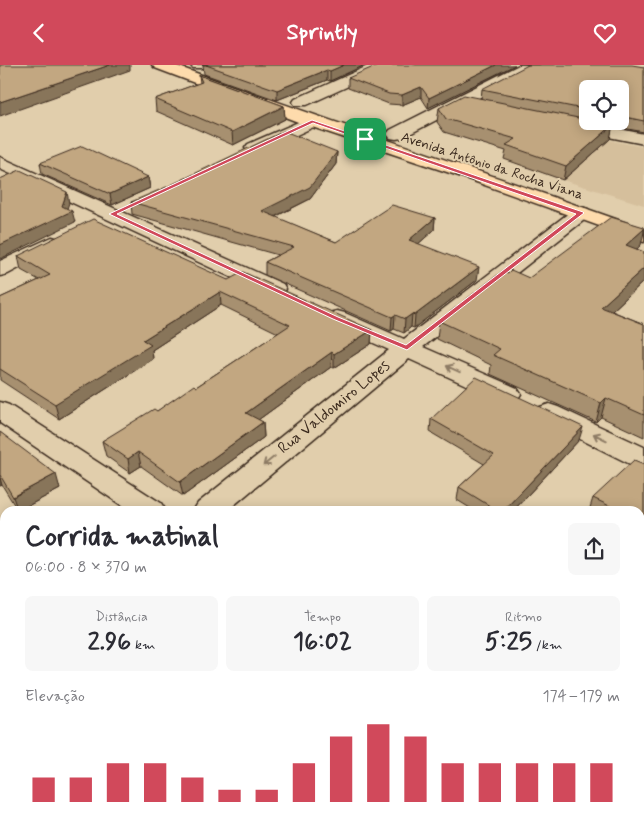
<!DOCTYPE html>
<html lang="pt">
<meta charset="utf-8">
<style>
:root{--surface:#fff;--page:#f7f7f7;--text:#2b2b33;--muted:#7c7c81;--accent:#d1495b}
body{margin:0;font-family:Mynerve,sans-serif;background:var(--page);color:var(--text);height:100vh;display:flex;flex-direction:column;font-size:19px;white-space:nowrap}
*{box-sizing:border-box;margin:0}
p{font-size:16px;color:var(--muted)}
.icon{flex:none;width:28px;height:28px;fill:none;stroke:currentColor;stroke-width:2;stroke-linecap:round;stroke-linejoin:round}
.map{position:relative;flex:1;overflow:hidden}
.sheet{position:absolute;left:0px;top:441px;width:645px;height:321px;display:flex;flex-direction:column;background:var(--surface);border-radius:15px 15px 0 0;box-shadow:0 2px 12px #0003}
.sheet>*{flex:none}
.tools{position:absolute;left:579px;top:15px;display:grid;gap:10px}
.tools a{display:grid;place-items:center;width:50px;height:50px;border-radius:8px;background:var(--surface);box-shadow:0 2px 12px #0003;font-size:25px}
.pin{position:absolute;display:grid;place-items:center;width:42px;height:42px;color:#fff;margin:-21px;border-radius:10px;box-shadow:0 2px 8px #0006}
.round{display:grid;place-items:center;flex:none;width:52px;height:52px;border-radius:8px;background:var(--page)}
.head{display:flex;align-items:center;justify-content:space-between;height:85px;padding:0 25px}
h1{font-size:28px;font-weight:700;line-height:38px}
.metrics{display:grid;grid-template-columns:repeat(3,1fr);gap:8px;height:85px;padding:5px 25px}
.metrics div{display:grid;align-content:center;border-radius:8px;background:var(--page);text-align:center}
.metrics b{font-size:25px;font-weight:700}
.metrics small{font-size:14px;font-weight:400}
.metrics p{font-size:14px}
.chart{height:140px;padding:10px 25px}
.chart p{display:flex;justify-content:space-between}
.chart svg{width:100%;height:90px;margin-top:5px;stroke:var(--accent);stroke-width:6}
header{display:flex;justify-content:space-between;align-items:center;height:65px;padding:0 25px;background:var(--accent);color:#fff;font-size:22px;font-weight:700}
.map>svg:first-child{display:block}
.built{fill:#d5bf9c}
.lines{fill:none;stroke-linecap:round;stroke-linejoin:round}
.minor-casing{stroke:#3b2a1e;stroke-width:3}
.major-casing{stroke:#3b2a1e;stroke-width:3}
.minor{fill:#e1ceac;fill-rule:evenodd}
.major{fill:#fedbac;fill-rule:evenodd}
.wall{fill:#a7906f;stroke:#3b2a1e;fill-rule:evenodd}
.shaded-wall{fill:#88755a;stroke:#3b2a1e}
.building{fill:#c2a781;stroke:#3b2a1e}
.oneway{stroke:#8e7c65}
.route{fill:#d1495b;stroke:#fff;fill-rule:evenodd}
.labels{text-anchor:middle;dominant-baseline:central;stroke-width:4;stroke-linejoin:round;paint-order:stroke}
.far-street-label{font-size:14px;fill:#3b2a1e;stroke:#e1ceac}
.street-label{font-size:16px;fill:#3b2a1e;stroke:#e1ceac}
</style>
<header><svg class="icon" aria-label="back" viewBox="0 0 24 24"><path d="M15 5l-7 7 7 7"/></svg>Sprintly<svg class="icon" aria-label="heart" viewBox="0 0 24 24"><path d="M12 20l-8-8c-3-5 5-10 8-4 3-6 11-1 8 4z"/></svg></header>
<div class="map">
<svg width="644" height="762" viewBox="0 0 644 762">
<rect width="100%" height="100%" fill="#e1ceac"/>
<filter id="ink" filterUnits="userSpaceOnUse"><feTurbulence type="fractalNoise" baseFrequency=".02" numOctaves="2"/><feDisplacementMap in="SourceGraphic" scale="10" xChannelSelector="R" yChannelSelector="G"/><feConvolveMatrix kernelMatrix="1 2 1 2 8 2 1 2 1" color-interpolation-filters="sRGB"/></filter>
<g filter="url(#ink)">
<!-- built -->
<path class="built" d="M608,75l36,7v58l-81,-25z"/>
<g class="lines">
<!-- minor casing -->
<g class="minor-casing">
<path id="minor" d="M190,0h17l-3,3h-11z
M370,0h21l-3,3 -81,37h-12l-2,-3 2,-3z
M519,0h20l-3,3 -134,70 -6,1 -6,-1 -3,-4 3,-4z
M312,51l6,1 2,4 -2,4 -58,27 -6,1 -6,-1 -3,-4 3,-4z
M574,55l70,14v10l-76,-15 -3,-4 3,-4z
M0,92l283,127 3,5 -3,5 -8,2 -8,-2 -267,-125z
M581,142l7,2 3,4 -3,4 -165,130 94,41 4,6 -4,6 -9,2 -9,-2 -90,-41 -182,152h-34l5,-8 191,-153 -60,-27 -4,-5 4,-5 8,-2 8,2 59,26 170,-130z
M52,172l7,2 3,4 -3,4 -51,27 -8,2v-15z
M0,337l9,3 152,98 5,8h-36l-130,-88z
M549,339l9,3 86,40v22l-10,-3 -94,-47 -4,-6 4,-6z
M5,594v32l-5,2v-32z
M640,748l4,14h-43l-2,-4h41z"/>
</g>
<!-- major casing -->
<g class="major-casing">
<path id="major" d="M152,0h22c156,57 314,108 470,164v13l-179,-64 -159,-53 -151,-57z"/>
</g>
<!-- minor -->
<use href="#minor" class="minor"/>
<!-- major -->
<use href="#major" class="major"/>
</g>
<!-- wall -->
<path class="wall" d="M203,0h162l-35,16 -3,-1 -50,20 -73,-26z
M515,0l-87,43 -7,-11 -19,8 -13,-1 -41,-16v-10z
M644,2v65l-32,-6 -2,13 -47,41 -59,-21 2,-8 -62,-19 -7,-10 2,-14 42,-9 1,-10zM588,24h32v32h-32z
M199,10l85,31 1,13 -52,26 -77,-34 -1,-12 45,-16z
M337,87l-1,12 -26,35 -35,18 61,25 99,-24 -1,12 -16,14 59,36 -63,48 -3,-1 -7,6 -10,-4 -3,2 -126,-56v-13l13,-7 -146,-41 -1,-12z
M40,98l108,14 2,11 -38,17 -70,-31z
M641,180l-5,4 8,3v29l-32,30 32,13v113l-43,-20 -5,5 -106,-48 1,-9 -54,-26 2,-18 69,-48 21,5z
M18,191l210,24 144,50 -1,14 -37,24 -3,-1 -73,53 5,2 1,15 -81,59 -42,-30 -11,7 -24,-17 -4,-15 55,-30 39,-24 82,-54 -57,-28 -69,45 1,9 -94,60 -59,-39v-82l39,-18 -18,-10z
M431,354l148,21 -66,71h-38l-18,-11 2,-13 25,-23 -54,-32z
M0,367l60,57 -42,22 -16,-26 -2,1z
M644,399v66l-4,6v-25h-51l4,-13z
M5,473v23l-5,-3v-17z
M5,502v73l-5,-5v-64z
M5,626v25l-5,-11v-10z
M640,627l4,3v96l-4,-3z"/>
<!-- shaded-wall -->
<path class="shaded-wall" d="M110,0h20v5l-130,46v-14z
M344,0h21l-35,16v-10z
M496,0h19l-87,43 1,-10z
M327,5v10l-50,20v-10z
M421,22v10l-19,8v-10z
M284,41l1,13 -52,26 -1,-13z
M613,60l-3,14 -47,41 3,-14z
M337,87l-1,12 -26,35 -48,24v-12z
M148,112l2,11 -38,17 -2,-11z
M67,127l2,11 -4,11 7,-3 3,11 -75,37v-14l62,-39z
M435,153l-1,12 -26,23 1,-13z
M644,164v3l-3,13 -19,18 4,-18z
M479,202l-2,13 -63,48 1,-13z
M644,203v13l-47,44 4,-18z
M220,227l1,13 -69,45 1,9 -94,60 -4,-15 88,-64z
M412,249l-1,13 -7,6 1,-14z
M395,250l-1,14 -3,2 1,-14z
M372,265l-1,14 -37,24v-14z
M332,287l-1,15 -84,61 -1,-15z
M606,333l-5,19 -5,5 5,-19z
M263,357l1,15 -81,59 -3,-14z
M583,362l-4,13 -66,71h-10z
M138,387l3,14 -11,7 -2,-14z
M56,409l4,15 -42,22 -5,-14z
M0,413l2,7 -2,1z
M644,460v5l-4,6z"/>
<!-- building -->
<path class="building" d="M0,0h110l-110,37z
M206,0h138l-14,6 -3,-1 -50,20z
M378,0h118l-67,33 -8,-11 -19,8 -13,-1 -41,-16z
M528,0h104l12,2v54l-24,-5v-27h-32v21l-106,-21z
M199,10l85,31 -52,26 -77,-33 47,-17z
M464,30l124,25v1h6l19,4 -47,41 -60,-21 10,-6 -70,-20 -7,-11z
M284,66l53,21 -27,35 -48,24 74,31 56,-37 43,13 -26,22 70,27 -64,48 -3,-1 -7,5 -10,-4 -3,2 -127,-55 29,-15 -163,-45 40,-17z
M82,81l66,31 -38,17 -70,-31z
M20,105l47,22 -5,14 10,5 -72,34v-66z
M611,152l33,10v2l-18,16 18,7v16l-43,39 43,17v91l-38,-17 -5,5 -108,-48 7,-6 -61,-28 64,-50 5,2 3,-3 18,8z
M93,154l135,61 15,-8 129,58 -38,24 -2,-2 -86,61 17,9 -83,60 -42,-30 -10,7 -26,-18 52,-32 3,2 37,-26 2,2 94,-62 -70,-33 -77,48 8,5 -96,59 -55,-35v-71l50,-23 -32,-19z
M476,312l107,50 -80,84h-5l-39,-24 35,-32 -63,-36z
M0,367l56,42 -43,23 -13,-22z
M634,395l10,4v59l-4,-2v-10h-20l-27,-13z
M5,473v13l-5,-3v-7z
M5,502v65l-5,-5v-56z
M5,626v14l-5,-4v-6z
M640,627l4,3v79l-4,-2z
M424,758h121l-2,4h-123z"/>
<!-- one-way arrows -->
<defs><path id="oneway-shaft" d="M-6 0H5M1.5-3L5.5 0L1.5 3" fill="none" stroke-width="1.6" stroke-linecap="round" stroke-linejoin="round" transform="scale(1.25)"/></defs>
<g class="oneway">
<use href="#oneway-shaft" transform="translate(453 304) rotate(-155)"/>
<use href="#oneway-shaft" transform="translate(600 372) rotate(-154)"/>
<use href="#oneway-shaft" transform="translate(269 396) rotate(141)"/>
</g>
</g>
<!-- route -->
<path class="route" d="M312,55l271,92 1,1 -177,137 -74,-31 -224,-105zM313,58l263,91 -170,131 -68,-28 -221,-103z"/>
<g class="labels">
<!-- far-street labels -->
<g class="far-street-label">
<text transform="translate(492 101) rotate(18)">Avenida Antônio da Rocha Viana</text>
</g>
<!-- street labels -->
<g class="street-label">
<text transform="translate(334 342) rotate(-39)">Rua Valdomiro Lopes</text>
</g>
</g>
</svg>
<div class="tools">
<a><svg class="icon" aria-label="locate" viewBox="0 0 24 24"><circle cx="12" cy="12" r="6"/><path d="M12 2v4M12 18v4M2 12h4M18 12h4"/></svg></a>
</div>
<div class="pin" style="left:365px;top:74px;background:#1e9e55"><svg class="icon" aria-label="arrive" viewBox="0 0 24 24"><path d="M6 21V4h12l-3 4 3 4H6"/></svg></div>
<section class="sheet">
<div class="head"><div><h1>Corrida matinal</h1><p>06:00 · 8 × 370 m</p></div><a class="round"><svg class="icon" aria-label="share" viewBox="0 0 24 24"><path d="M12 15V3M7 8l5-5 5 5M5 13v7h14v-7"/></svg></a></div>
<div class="metrics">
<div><p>Distância</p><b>2.96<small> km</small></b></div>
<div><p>Tempo</p><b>16:02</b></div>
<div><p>Ritmo</p><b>5:25<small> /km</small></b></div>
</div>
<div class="chart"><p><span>Elevação</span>174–179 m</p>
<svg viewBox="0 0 160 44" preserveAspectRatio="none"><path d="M5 44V32M15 44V32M25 44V25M35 44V25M45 44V32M55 44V38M65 44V38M75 44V25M85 44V12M95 44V6M105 44V12M115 44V25M125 44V25M135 44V25M145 44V25M155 44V25"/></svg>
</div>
</section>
</div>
